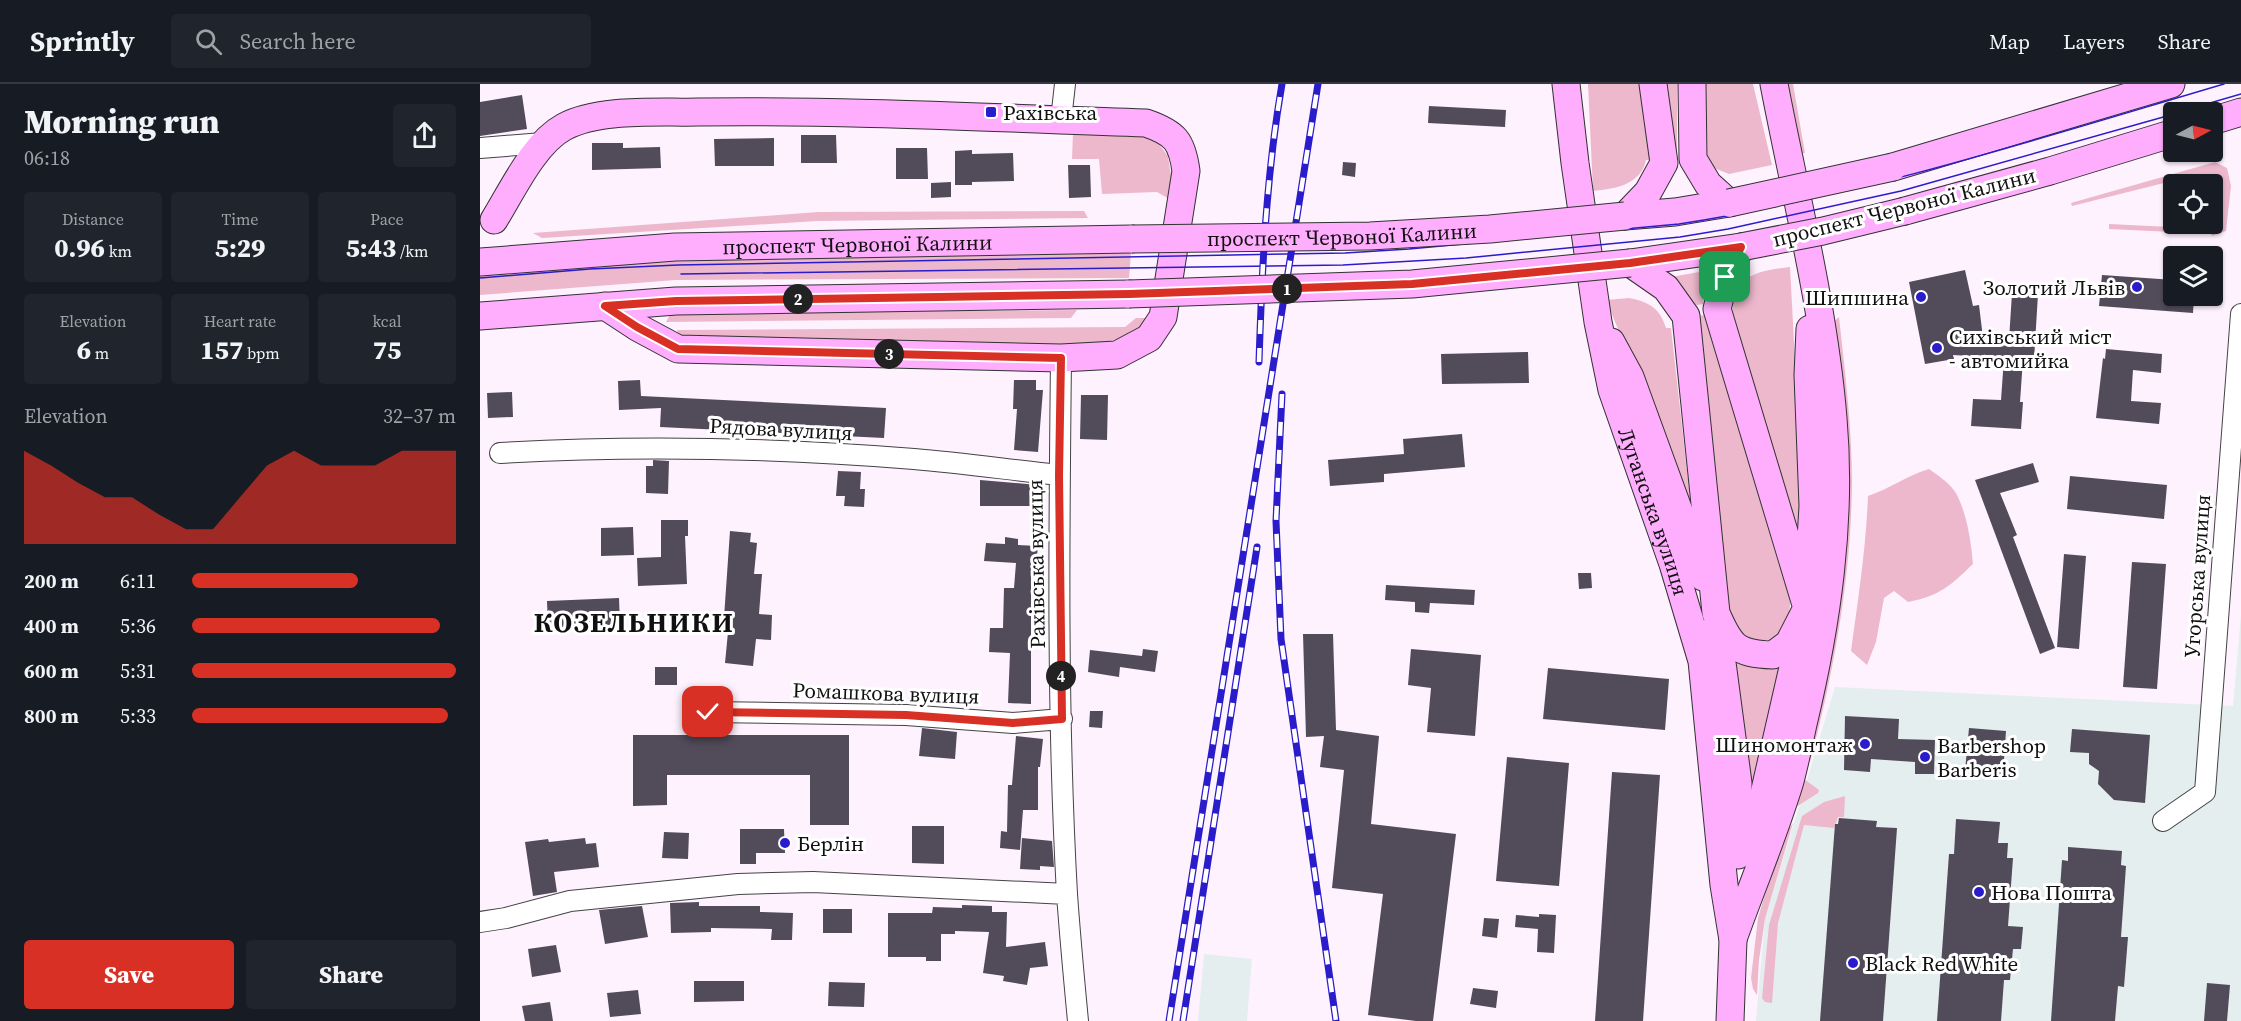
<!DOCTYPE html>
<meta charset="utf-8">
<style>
:root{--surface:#171b24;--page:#20242c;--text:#f1f3f6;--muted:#9ea1a6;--line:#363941;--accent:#d93025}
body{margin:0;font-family:"Source Serif 4",serif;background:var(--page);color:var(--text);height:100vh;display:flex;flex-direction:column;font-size:22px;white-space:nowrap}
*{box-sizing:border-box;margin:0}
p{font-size:20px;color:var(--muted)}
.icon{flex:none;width:33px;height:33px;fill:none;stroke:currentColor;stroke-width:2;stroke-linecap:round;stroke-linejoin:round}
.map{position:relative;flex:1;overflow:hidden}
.sheet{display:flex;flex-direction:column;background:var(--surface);width:480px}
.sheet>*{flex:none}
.needle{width:39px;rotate:83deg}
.controls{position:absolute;left:1683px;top:18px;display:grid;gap:12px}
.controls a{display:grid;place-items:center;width:60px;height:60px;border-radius:6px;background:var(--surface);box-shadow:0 2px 4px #0004;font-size:30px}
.pin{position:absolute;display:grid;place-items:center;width:51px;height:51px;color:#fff;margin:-26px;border-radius:12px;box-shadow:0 3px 9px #0006}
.km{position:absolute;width:30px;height:30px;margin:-15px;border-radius:50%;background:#222;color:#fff;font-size:16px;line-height:30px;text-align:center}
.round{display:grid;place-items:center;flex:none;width:63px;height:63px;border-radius:6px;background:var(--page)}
.summary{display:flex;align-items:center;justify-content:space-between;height:102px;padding:0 24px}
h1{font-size:33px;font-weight:800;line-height:45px}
.stats{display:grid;grid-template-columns:repeat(3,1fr);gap:9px;height:102px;padding:6px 24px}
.stats div{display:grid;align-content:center;border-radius:6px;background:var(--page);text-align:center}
.stats b{font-size:26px;font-weight:800}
.stats small{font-size:16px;font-weight:400}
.stats p{font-size:16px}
.chart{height:168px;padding:12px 24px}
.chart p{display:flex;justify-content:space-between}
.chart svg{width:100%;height:108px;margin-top:6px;fill:var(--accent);opacity:.7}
.cta{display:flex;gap:12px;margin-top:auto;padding:12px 24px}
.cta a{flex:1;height:69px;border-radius:6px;background:var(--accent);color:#fff;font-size:24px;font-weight:800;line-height:69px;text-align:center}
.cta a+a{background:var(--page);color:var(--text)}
ul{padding:0 24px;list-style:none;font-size:20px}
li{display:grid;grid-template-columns:96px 72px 1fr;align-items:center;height:45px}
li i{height:15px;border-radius:8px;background:var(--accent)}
header{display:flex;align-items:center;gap:36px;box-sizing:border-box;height:84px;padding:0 30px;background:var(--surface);border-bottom:2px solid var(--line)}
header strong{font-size:28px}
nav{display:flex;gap:33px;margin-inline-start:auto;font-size:21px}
.search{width:420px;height:54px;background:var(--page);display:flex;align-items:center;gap:15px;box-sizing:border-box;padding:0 21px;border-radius:6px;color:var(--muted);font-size:22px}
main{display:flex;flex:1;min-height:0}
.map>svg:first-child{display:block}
.industrial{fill:#e4eeee}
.green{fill:#edb8cc}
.building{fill:#524b59}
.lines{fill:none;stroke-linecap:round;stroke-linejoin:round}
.minor-casing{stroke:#434343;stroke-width:22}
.secondary-casing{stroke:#323232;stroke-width:29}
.minor{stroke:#fff;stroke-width:20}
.secondary{stroke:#ffadfd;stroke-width:27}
.tram{stroke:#2b1ccb;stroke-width:1.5}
.rail-casing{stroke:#2b1ccb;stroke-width:7}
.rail{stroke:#fff;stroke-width:4.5;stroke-dasharray:14;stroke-linecap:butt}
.secondary-bridge-casing{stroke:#323232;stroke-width:29;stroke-linecap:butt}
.secondary-bridge{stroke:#ffadfd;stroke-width:27}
.route-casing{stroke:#fff;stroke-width:12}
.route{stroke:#d93025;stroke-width:8}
.poi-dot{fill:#2b1ccb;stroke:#fff;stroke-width:2}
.labels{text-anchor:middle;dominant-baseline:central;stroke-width:6;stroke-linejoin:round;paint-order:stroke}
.poi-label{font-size:21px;fill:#101010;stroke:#fff;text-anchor:start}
.street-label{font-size:21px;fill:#101010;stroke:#fff}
.district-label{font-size:27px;font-weight:bold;letter-spacing:1.5px;fill:#101010;stroke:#fff}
</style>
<header>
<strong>Sprintly</strong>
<div class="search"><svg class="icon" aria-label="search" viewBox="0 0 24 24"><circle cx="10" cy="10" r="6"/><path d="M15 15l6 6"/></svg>Search here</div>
<nav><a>Map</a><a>Layers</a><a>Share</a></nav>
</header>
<main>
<section class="sheet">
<div class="summary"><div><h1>Morning run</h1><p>06:18</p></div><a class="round"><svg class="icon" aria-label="share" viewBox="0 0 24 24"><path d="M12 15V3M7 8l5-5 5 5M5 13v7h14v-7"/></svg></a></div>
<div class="stats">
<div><p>Distance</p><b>0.96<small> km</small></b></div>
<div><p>Time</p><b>5:29</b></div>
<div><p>Pace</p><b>5:43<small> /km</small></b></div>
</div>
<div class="stats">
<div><p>Elevation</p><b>6<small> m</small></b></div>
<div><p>Heart rate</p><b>157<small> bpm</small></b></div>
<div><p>kcal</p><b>75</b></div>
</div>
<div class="chart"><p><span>Elevation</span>32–37 m</p>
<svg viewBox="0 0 160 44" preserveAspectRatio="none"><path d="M0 44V6L10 12L20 19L30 25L40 25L50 32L60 38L70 38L80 25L90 12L100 6L110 12L120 12L130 12L140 6L150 6L160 6V44z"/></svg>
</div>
<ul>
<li><b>200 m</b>6:11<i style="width:63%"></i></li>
<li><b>400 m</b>5:36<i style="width:94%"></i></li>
<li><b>600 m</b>5:31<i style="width:100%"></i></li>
<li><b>800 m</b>5:33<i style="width:97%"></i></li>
</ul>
<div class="cta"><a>Save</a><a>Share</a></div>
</section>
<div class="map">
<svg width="1761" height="937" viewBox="0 0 1761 937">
<rect width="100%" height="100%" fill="#fef2ff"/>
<!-- industrial -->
<path class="industrial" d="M1761,531v406h-485l9,-102 70,-232 398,19z
M724,870l48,5 -5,62h-49z"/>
<!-- green -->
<path class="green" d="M1108,0h51l11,76h-4c-5,25 -32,29 -53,31z
M1180,0h17v71h-6z
M1218,0h55l19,81 -43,9 -20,-8 -4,-14z
M1307,0h6l12,69 -5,1z
M593,48l75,2 11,10 9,12 3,20v24l-14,-8 -55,2 -3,-35h-27z
M1735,78l12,6 4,18 -5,45 -14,5 -1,-2 9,-9 -1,-13 -6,-5 -1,-23h-9l-1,-5 -30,2 -100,25 -1,-3z
M604,127l4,7 -271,3 -275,17 -9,-5 285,-21z
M1629,140l83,4 1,5 -84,-4z
M651,169l-2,25 -453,2 -196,15v-22l196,-13z
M1310,183l7,132 3,126 -2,8 -66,-215c1,-7 1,-17 3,-24 7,-22 36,-25 55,-27z
M1236,185l-10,17 -3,18 -12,2 -7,-17 -13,-12z
M1149,214c20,4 31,10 37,30h5l22,196 -53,-142 -34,-82z
M597,226l-6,8 -405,4 4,-7 5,-2z
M1224,231l86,286c1,20 -11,44 -34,42 -9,-1 -20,-12 -28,-17l-35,-309z
M1359,233c6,55 13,111 13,167 -1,94 -18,188 -42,278l-3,-14 25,-425z
M656,234h10c-8,19 -41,25 -60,28l-408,-11 -1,-5 448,-3z
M1449,385c10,7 22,15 28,26 10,20 14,46 16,69 -22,21 -33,32 -65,38l-14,-11 -10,7 -8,44 -9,23 -16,-14c7,-51 15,-103 17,-155 23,-8 38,-20 61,-27z
M1254,579l23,4 24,-3 -33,141z
M1320,692l19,14 -1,3 -25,16z
M1365,712l-1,21h-6l-4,11 -30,-3 -26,98 -6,80 -7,-1 -3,-4 7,-73 33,-109 22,-14z
M1313,739l-28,96 -6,41 -2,35 -4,-6 -2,-11 7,-60 23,-78z"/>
<!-- building -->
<path class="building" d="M42,11l5,34 -47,7v-34z
M949,22l77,4 -1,17 -77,-4z
M321,51h35l1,28h-36z
M294,54v28h-59l-1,-27z
M112,59h31v5l37,-1 1,21 -69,2z
M416,64h31l1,31h-32z
M492,66v4l41,-1 1,28 -42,1v3h-17v-34z
M863,78l13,1 -1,14 -13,-2z
M588,81h22l1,32 -22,1z
M471,98v15l-20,1v-15z
M1485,186l8,36 6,-1 4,33 26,2 3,-47 26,1 -4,66 -11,-1 -3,43h3l-2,27 -50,-3 2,-27 28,1 3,-42 -51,-3 1,4 -29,5 -16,-82z
M1622,191l72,5v16h20l-1,17 -94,-7z
M1626,265l56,5 -1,19 -28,-3 -2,31 30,2 -2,21 -63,-6 7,-60 2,1z
M1048,268l1,31 -87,1 -1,-30z
M160,296l1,16 245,12 -2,30 -224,-11 1,-19 -42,2 -1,-29z
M534,296h22v10h7l-5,62 -24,-2 3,-41h-4z
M32,308l1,25 -25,1 -1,-25z
M601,311h27l-1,45 -27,-1z
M982,350l3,33 -81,7v8l-54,4 -2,-26 76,-6 -1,-15z
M173,376l16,1 -1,33 -22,-1v-27h7z
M1553,379l6,19 -39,11 17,42 -4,2 42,111 -15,6 -65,-174z
M358,387l23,1 -1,17h5l-1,18 -20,-1 1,-10h-9z
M1590,392l97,9 -3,34 -97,-10z
M500,396l58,5v21h-58z
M181,436h27v16h-3l2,48 -49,2 -1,-28 24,-1z
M153,443l1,28 -33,1v-28z
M250,447l21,2 -1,9 7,1 -3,31h8l-3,40 13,1 -1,25 -15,-1 -3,27 -28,-3 3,-31h-5z
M525,453l13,2v6l20,1 -3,29h-4v129l-23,-1 2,-50 -21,-1 1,-24h13l1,-40h10l2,-25 -32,-2 2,-18 19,1z
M1584,470l22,2 -7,93 -22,-2z
M1652,478l34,2 -9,125 -34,-2z
M1098,489h13l1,15 -13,1z
M906,501l89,5 -1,15 -44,-2 -1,10 -14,-1v-10l-30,-2z
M139,514l1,27 -72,3 -1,-27z
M823,550h30l3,96 43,6 -8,88 85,10 -23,187h-17l-48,-6 15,-121 -51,-6 12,-118 -24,-3 4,-31 -18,1z
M663,565l15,2 -3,21 -35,-5 -1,10 -31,-5 2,-22 52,6z
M931,565l70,6 -6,81 -48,-4 4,-44 -23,-3z
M175,583h22v18h-22z
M1068,584l121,11 -4,51 -122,-11z
M610,627h13l-1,17 -13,-1z
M1365,632l54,3 -1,20 37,1 -1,34h-19v-12l-44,-3 -1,13 -26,-2z
M442,644l35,4 -2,27 -36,-3z
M1489,644l37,3 -3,43 -38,-3z
M1592,645l78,6 -5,68 -31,-3 -16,-16 1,-13 -10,-7v-11l-19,-1z
M153,651h216v90h-39v-50h-143v30l-34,1z
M536,652l27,3 -3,28h-2v43h-15l-3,40 -20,-2 1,-17 6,1 1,-47h4z
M1027,673l62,6 -10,123 -63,-5z
M1132,688l48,3 -17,246h-48z
M1359,734l38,3 -1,6 21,1 -14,193h-63l15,-197h3z
M1476,735l44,3 -2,21h10l-1,15h6l-5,68 15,1 -2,22h-8l-3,31h-6l-3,41h-64l12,-167h5z
M432,742h32v38l-32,-1z
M260,745h44l1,24h-29v11h-16z
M184,748l25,1 -1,26 -26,-1z
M105,754l1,6 10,-1 3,24 -45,5 3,20 -24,4 -8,-54 23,-3 1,3z
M542,754l30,3 2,26 -14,-1v4l-20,-1z
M1588,763l54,4 -1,14 5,1 -5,71h7l-4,50 -6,-1 -3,35h-64l11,-161 6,1z
M219,818v4h61v6l33,1 -1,27h-21l1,-11 -61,-1v4l-40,1 -1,-30z
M482,821l30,1v6h15l-1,35 39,-5 3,24 -18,2 -3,17 -24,-4 1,-5 -21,-3 6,-41 -34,-1v3h-14v27h-15v-4h-38v-44h44l1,-6 29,1z
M162,822l6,31 -43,7 -6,-34z
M343,825h29v24h-29z
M1059,830l17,1 -2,38 -17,-1 1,-23 -23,-2 1,-12 23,2z
M1004,834l15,1 -2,19 -15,-2z
M76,861l5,27 -29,5 -4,-28z
M214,897h50v20l-50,1z
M349,898l36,1 -1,24 -36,-1z
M1727,899l23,2 -3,36h-23z
M993,904l25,3 -2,17 -26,-4z
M158,906l3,24 -31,3 -3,-24z
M70,918l3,19h-28l-3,-15z"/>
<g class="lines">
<!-- minor casing -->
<g class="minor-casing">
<path id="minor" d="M581,36l4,-36
M0,64l63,-5
M581,274c-2,179 -4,358 6,536 3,43 7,85 11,127
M20,369c137,-8 276,-5 414,6 48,4 97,11 145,16
M228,628l198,3 107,8 49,-4
M1683,737l42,-29 36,-478
M0,838l26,-4 64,-17 168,-17 75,-2 254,12"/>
</g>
<!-- secondary casing -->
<g class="secondary-casing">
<g id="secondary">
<path id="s1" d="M1086,0l9,79 23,159 14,68 61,174 29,97 22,224 9,55 -3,81"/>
<path d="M1212,0l1,75 15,25 21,19"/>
<path d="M1732,37l29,-9"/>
<path d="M1413,83l278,-83"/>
<path d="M1425,127l145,-40 124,-38"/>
<path d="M1145,132l23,-24 16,-29 -11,-79"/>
<path d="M1145,132l50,-4 54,-9"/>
<path d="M14,136c18,-29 40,-77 70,-93 35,-19 95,-14 134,-15 149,-2 299,6 448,11 29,10 36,18 40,48l-23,146 -14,21 -32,17 -56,3 -383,-9 -41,-22 -32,-21"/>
<path id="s2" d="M0,178l195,-15 457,-8"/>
<path d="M1150,179l36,25 20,28 30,297c14,33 20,41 57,42l16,-12 18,-35 -90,-299 8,-32 16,-30"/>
<path d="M1150,179l111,-16"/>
<path d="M0,232l196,-15 453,-7"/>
<path d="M1131,258l19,35 73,200"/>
<path d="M1328,506l5,-84 -5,-131 2,-46"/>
<path d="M1237,541l21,158v72"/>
<path d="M1271,767l51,-223"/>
<path d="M1253,855c19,-53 41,-105 57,-158 5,-19 9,-38 13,-57 24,-100 39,-203 30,-306 -9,-110 -38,-225 -59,-334"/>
</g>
</g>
<!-- minor -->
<use href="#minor" class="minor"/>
<!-- secondary -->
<use href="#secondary" class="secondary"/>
<!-- tram -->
<path class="tram" d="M1699,28l62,-18
M201,190l662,-9 123,-7 214,-21 48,-8 173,-38 273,-77
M0,194l110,-9 88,-4 667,-12 64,-4 270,-25c186,-29 365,-87 545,-140"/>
<!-- rail casing -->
<g class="rail-casing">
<path id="rail" d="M779,278c3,-93 7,-186 23,-278
M802,310l-6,127 5,118 55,382
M689,937l149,-937
M703,937l74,-474"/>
</g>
<!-- rail -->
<use href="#rail" class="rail"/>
<!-- secondary-bridge casing -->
<g class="secondary-bridge-casing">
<g id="secondary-bridge">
<path d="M1249,119l164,-36"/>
<path id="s3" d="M652,155l238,-3 120,-7 135,-13"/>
<path d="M1261,163l82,-16 82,-20"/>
<path d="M649,210l283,-10 218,-21"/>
</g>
</g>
<!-- secondary-bridge -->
<use href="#secondary-bridge" class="secondary-bridge"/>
</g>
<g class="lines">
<!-- route casing -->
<g class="route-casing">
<path id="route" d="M228,628l198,3 107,8 49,-4 -3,-244 2,-117 -383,-9 -41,-22 -32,-21 71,-5 453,-7 283,-10 218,-21 111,-16 -16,30"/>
</g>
<!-- route -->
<use href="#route" class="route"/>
</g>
<!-- markers -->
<g class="poi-dot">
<rect x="505" y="22" width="12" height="12" rx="3"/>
<circle cx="1657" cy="203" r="6"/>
<circle cx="1441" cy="213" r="6"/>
<circle cx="1457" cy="264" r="6"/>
<circle cx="1385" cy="660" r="6"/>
<circle cx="1445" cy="673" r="6"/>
<circle cx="305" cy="759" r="6"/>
<circle cx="1499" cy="808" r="6"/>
<circle cx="1373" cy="879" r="6"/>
</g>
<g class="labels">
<!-- poi labels -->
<g class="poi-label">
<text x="523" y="28">Рахівська</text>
<text x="1645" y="203" text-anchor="end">Золотий Львів</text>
<text x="1429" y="213" text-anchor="end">Шипшина</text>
<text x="1469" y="252">Сихівський міст<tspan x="1469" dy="24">- автомийка</tspan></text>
<text x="1373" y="660" text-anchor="end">Шиномонтаж</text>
<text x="1457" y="661">Barbershop<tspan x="1457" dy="24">Barberis</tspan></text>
<text x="317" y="759">Берлін</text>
<text x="1511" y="808">Нова Пошта</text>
<text x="1385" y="879">Black Red White</text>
</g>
<!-- street labels -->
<g class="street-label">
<text transform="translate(1424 123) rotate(-14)">проспект Червоної Калини</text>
<text stroke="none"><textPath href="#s3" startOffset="210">проспект Червоної Калини</textPath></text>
<text stroke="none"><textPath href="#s2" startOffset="378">проспект Червоної Калини</textPath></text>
<text transform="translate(301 345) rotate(3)">Рядова вулиця</text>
<text stroke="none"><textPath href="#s1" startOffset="438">Луганська вулиця</textPath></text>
<text transform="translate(556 480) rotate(-91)">Рахівська вулиця</text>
<text transform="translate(1717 492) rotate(-86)">Угорська вулиця</text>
<text transform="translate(406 609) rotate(2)">Ромашкова вулиця</text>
</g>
<!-- district labels -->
<g class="district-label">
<text x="154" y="538">КОЗЕЛЬНИКИ</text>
</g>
</g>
</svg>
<div class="controls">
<a><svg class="needle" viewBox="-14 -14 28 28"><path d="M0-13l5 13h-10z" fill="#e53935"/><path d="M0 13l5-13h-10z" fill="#9ea1a6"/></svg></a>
<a><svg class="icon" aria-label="locate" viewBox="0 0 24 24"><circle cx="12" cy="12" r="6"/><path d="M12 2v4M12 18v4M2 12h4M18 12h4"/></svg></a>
<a><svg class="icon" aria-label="layers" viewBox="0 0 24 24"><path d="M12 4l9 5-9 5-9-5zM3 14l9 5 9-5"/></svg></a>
</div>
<div class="pin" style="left:1245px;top:193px;background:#1e9e55"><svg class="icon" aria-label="arrive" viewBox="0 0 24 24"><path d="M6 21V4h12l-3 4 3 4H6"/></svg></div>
<div class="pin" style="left:228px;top:628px;background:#d93025"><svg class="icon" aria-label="check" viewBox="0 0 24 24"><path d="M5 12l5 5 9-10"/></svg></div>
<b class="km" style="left:807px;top:205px">1</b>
<b class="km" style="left:318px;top:215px">2</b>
<b class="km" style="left:409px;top:270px">3</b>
<b class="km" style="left:581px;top:592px">4</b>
</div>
</main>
